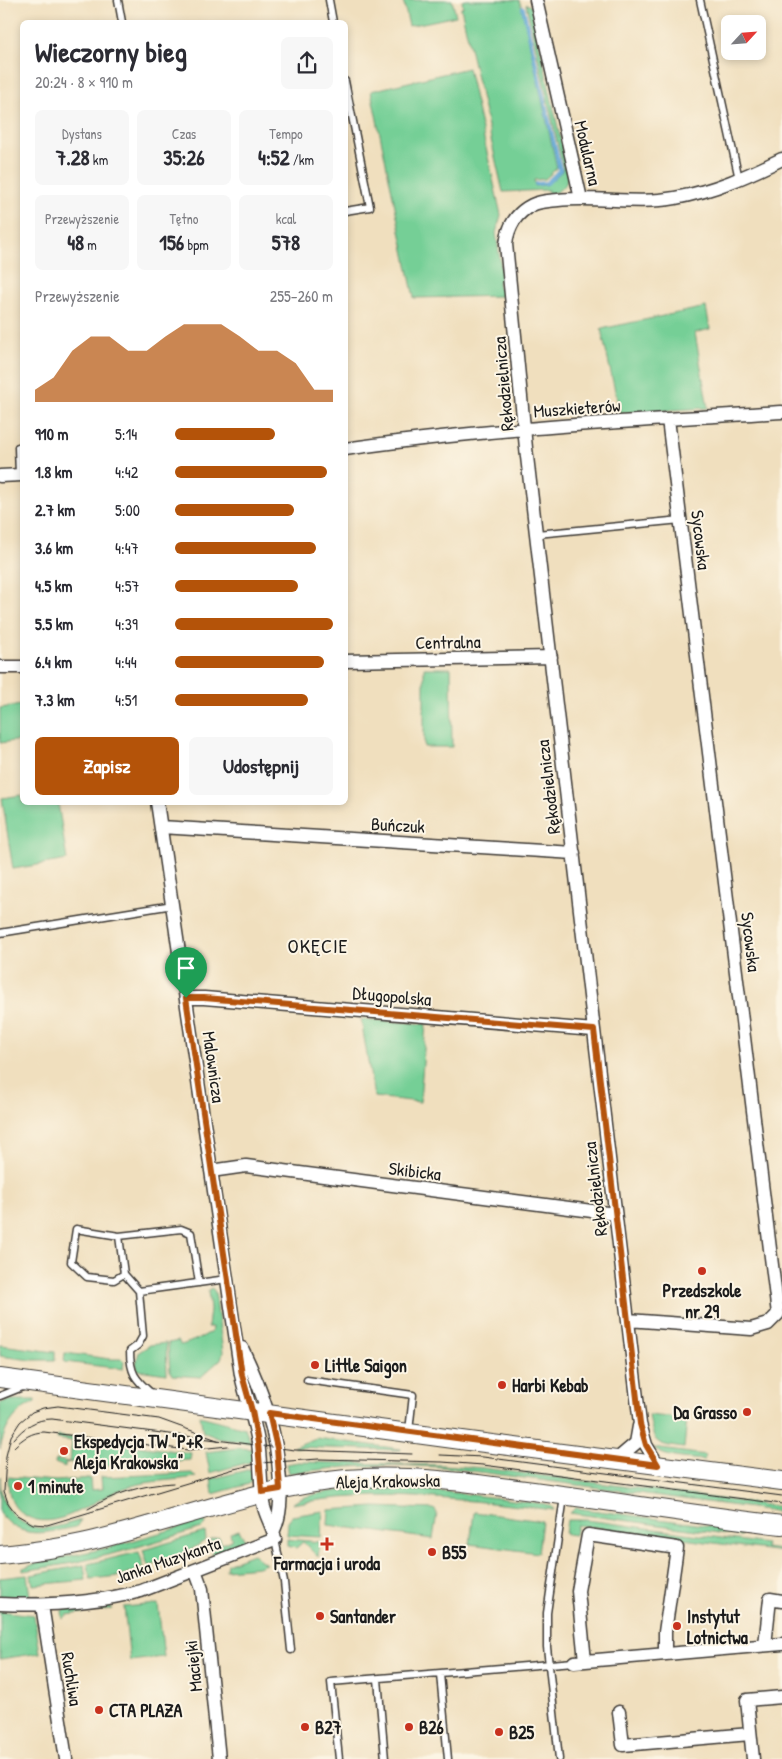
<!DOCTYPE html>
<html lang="pl">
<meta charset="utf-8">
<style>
:root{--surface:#fff;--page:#f7f7f7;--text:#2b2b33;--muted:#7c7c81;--accent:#b45309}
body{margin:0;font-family:"Patrick Hand",sans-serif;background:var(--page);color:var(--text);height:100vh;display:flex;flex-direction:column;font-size:19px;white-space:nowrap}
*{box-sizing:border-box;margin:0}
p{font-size:16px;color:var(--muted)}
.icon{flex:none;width:28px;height:28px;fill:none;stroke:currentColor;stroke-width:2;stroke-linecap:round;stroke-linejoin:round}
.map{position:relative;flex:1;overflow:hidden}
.side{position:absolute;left:20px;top:20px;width:328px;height:785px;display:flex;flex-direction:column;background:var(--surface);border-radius:8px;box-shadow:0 2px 8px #0003}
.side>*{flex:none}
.needle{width:32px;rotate:64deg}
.controls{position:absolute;left:721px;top:15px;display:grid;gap:10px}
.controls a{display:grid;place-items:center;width:45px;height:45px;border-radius:8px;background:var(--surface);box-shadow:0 2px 8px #0003;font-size:25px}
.pin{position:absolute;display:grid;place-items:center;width:42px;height:42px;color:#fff;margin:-51px -21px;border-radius:50% 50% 50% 0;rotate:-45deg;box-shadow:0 0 5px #0007}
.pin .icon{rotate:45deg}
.round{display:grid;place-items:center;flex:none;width:52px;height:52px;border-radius:8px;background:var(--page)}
.head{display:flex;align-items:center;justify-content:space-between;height:85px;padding:0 15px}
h1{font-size:28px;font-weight:800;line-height:38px}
.metrics{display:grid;grid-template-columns:repeat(3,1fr);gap:8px;height:85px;padding:5px 15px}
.metrics div{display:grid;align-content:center;border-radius:8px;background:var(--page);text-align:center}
.metrics b{font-size:21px;font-weight:800}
.metrics small{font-size:14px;font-weight:400}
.metrics p{font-size:14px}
.chart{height:140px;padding:10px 15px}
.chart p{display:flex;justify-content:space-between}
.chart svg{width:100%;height:90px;margin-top:5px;fill:var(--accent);opacity:.7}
.button{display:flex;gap:10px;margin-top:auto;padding:10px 15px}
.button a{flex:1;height:58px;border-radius:8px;background:var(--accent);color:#fff;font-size:20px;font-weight:800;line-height:58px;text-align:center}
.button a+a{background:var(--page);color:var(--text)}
ul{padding:0 15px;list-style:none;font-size:16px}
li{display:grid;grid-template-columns:80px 60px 1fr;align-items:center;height:38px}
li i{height:12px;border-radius:6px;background:var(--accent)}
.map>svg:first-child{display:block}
.green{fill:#75cf96;stroke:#487659}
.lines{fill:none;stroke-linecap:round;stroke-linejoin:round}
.stream{stroke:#5fa6d5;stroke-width:4}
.lane-casing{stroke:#3c3934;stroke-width:9}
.street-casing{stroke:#3c3934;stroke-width:15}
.secondary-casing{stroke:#3c3934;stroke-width:20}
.lane{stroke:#fff;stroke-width:6}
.street{stroke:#fff;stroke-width:12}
.secondary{stroke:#fff;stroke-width:18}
.tram{stroke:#1c1c1c;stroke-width:1}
.route-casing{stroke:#fff;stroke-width:10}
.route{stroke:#b45309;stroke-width:6}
.poi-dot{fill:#c8321e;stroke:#fcf5e5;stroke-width:2}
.labels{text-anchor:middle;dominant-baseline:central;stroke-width:4;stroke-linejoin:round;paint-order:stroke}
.street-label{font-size:18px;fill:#1c1c1c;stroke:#fcf5e5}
.poi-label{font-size:18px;font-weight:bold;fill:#1c1c1c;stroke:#fcf5e5;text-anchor:start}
.quarter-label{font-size:20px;letter-spacing:1px;fill:#1c1c1c;stroke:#fcf5e5}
</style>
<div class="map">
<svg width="782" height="1759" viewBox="0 0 782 1759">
<rect width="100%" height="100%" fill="#fcf5e5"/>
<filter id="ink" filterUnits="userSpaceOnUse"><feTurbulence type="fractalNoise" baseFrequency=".02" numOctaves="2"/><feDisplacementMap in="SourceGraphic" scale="10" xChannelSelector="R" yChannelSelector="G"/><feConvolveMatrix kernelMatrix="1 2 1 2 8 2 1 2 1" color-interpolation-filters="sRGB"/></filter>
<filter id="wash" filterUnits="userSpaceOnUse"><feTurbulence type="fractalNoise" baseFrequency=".0096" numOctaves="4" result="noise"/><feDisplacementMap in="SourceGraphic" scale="20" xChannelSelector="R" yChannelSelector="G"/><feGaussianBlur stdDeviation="1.12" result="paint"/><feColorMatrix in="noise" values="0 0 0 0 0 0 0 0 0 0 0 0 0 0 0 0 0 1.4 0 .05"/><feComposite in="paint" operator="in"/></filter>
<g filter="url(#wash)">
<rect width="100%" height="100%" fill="#f0dfbe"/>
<!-- green -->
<path class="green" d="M403,0h49l4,16 -47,10z
M467,0h52l2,5 36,163 -12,11 -11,1 1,6 12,-1 15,-14 1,-3 -37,-164 5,2 37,167 -2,11 -9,8 -9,1v-3l-45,2 -42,-184 2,-1 -1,-6z
M468,68l33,147 -5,18 7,46 -5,2 1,8h5l1,7 -91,2 -43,-207z
M706,307l4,22 -15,4 13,75 -88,5 -19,-84z
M424,668h27l1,79h-28z
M22,705v35l-22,3v-35z
M22,795v7l36,1 9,57 -54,9 -11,-71z
M361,1019l65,5 -6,78 -46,-5z
M209,1289l3,-1 3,4 8,60 -2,7 -20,18 -29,-2 -2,-4 -2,-28 11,-2 1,4c4,0 25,-9 27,-11l4,-1 1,-6h-4l2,-18 -2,-18z
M166,1343l1,31 -29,-4 -2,-6 3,-12 11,-7z
M1,1345l54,7v8h-24l-31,-4v-10z
M65,1353l45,6h12l2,2 -1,8 -58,-7 -1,-1z
M11,1400h24v2c-21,10 -30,25 -35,47v-46z
M649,1415l38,4 -3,29c-29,-4 -30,-3 -35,-33z
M200,1416l45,12 6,15 -31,-4 -17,-7z
M58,1436l133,17 -1,7 -117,7v-5l-8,1v4l-10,-4 1,-3 14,2 2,-21 -15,-2z
M316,1438l85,11v1l-108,-3z
M238,1448l14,1 2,12 -44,12 -4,-21z
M653,1448l52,7 -1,5c-17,-2 -38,-1 -51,-12z
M298,1462l144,3 41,3 299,39v5l-340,-45 -48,-2 -49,2 -56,6 -2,-9z
M255,1468l1,8 -7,8 -36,10 -2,-15z
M192,1473l4,4c-24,4 -48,3 -71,11 -31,10 -70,48 -102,26 -13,-8 -15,-23 -15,-37l48,4 34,-3 1,12 11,-1 -1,-12z
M0,1476c1,5 0,12 2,18 4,21 24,36 45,34 12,-1 23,-5 34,-8l-5,7c-29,5 -55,15 -76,-14z
M397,1489l52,3 96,12 6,2 3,4c-91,-10 -171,-22 -262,-6 18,-16 80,-15 105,-15z
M374,1507l60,2 3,4 -4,26 -105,-14 1,-15z
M576,1508l142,19 23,7v2l-171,-23z
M323,1511l-2,26 -34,-2 1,-14 4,-5z
M474,1512l68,9 -4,32 -68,-9z
M205,1520l1,4 -4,4 -82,24 -47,11 -50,8v-3l18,-6 66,-14z
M567,1520h20l179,24 -1,4 16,2 1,-4v6l-205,-27 -2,10 -10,-1z
M239,1530l7,12 -34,13 -1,-16 8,-2 3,7 10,-4 -2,-7z
M205,1532l1,8 -17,11 -41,15 -5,-16z
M287,1539l33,3 -2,15 -15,-15 -7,6 -9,-2z
M139,1552l5,15 -24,9 -30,3 -2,-15z
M253,1554l13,10 -8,3 -32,3 1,-6z
M84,1565l2,15 -53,5 -2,-10z
M27,1575l3,22 -30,-1v-18z
M158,1604l6,53 -34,4 -6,-54z
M109,1605l3,4 -45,6 -4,4 -1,-9z
M0,1611l34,4 6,38 -40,6z"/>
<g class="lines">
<!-- stream -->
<path class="stream" d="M523,8l37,162 -13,13 -11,1"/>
</g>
</g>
<g filter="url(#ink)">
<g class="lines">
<!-- lane casing -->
<g class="lane-casing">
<path id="lane" d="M118,0l4,22
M329,0l4,22
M700,0l39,179
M345,81l25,126 -25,4
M19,475l-1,-28 4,-1
M537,534l144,-14
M0,933l173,-28
M119,1236l62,-7 10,4 8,50
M124,1274l-10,6 -27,-3 -16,-15 5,-33 43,7 5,38 15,17
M307,1380l106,15 -4,36
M151,1393c-16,-14 -21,-20 -21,-42l8,-6 5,-9 -4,-45 88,-12
M0,1396l25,-10
M275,1539l9,43 7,68
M440,1674l8,85
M378,1679l7,80
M339,1759l-8,-77 243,-20
M559,1759l-12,-112v-34l17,-116"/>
</g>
<!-- street casing -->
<g class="street-casing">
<path id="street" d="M536,0l45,199
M345,449c145,-21 291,-28 437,-37
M0,476l22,-1
M345,661l206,-4
M0,667h22
M161,827l413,26
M186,998h18l390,32
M211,1171l35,-5 369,48
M628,1320l123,9 17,-5 10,-10 -110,-895
M242,1348c21,44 35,84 38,133 1,17 1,34 -6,49
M616,1460l20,-17 3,-17
M658,1465l-12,-20 -6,-21 -114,-976 -20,-204c2,-17 10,-31 26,-39 8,-4 17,-4 26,-5 39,-4 78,5 117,-2 39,-7 72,-22 107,-39
M195,1570l7,19 17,170
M0,1604c47,2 95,-1 141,-13l134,-52c-2,-13 -10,-23 -12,-36 -3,-20 -2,-41 -5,-61 -4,-23 -12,-44 -17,-67l-84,-573
M42,1605l24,154
M765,1645l5,-46 12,2
M585,1661l-7,-70 10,-56 89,13 -12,84v22
M574,1662l208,-18
M619,1712l4,33 127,-11
M753,1759l-6,-59 35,-3"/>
</g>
<!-- secondary casing -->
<g class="secondary-casing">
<path id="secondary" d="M0,1378l461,62 321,41
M0,1555c30,-3 61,-7 91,-14 85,-20 167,-54 255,-62 60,-5 120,3 179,11 86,11 171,25 257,35"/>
</g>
<!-- lane -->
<use href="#lane" class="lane"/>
<!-- street -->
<use href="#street" class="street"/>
<!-- secondary -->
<use href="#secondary" class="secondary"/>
<!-- tram -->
<path class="tram" d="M14,1439c10,-12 22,-20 38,-20l243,31 117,4
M220,1441l-61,-22 -101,-13 -15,2 -11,4 -12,10 -9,14 -5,20 -2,35 4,12 9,12 16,9 14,1 187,-56 26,-6 59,-4 123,3 41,3 299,39
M14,1447c9,-9 18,-15 30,-15l144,18 40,-4
M440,1455l43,2 299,39
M88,1509c27,-16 54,-24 85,-26"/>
</g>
</g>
<g class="lines" filter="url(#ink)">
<!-- route casing -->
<g class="route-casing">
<path id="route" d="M186,998h18l390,32 46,394 6,21 12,20 -389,-52 8,35 3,41 -18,3 -4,-49 -6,-32 -10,-36z"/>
</g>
<!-- route -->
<use href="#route" class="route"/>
</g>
<!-- markers -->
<g class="poi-dot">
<circle cx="702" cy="1271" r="5"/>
<circle cx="315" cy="1365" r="5"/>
<circle cx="502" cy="1385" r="5"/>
<circle cx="747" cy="1412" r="5"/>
<circle cx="64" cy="1451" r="5"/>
<circle cx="18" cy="1486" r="5"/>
<path d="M324.5 1536.5h5v5h5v5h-5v5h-5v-5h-5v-5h5z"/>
<circle cx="432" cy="1552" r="5"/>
<circle cx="320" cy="1616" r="5"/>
<circle cx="677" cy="1626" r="5"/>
<circle cx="99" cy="1710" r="5"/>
<circle cx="305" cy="1727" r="5"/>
<circle cx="409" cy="1727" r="5"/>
<circle cx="499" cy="1732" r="5"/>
</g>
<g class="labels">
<!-- street labels -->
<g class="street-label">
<text transform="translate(588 153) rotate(77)">Modularna</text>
<text transform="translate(503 384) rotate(-95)">Rękodzielnicza</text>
<text transform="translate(577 408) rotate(-4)">Muszkieterów</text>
<text transform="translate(701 540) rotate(83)">Sycowska</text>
<text transform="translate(448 642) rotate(-1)">Centralna</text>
<text transform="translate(548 787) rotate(-97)">Rękodzielnicza</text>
<text transform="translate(398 825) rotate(3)">Buńczuk</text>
<text transform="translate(751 942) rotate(83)">Sycowska</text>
<text transform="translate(392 996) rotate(5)">Długopolska</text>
<text transform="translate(214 1067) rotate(82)">Malownicza</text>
<text transform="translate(415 1171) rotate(7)">Skibicka</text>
<text transform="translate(595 1189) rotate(-97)">Rękodzielnicza</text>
<text transform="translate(388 1481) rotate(-1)">Aleja Krakowska</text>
<text transform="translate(168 1560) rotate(-19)">Janka Muzykanta</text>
<text transform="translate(193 1666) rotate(-96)">Maciejki</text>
<text transform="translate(72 1679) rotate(81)">Ruchliwa</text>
</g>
<!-- poi labels -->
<g class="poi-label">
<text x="702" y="1290" text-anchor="middle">Przedszkole<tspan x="702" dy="21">nr 29</tspan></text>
<text x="325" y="1365">Little Saigon</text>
<text x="512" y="1385">Harbi Kebab</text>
<text x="737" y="1412" text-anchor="end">Da Grasso</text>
<text x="74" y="1441">Ekspedycja TW "P+R<tspan x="74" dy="21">Aleja Krakowska"</tspan></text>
<text x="28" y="1486">1 minute</text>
<text x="442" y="1552">B55</text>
<text x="327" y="1563" text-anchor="middle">Farmacja i uroda</text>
<text x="330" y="1616">Santander</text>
<text x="687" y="1616">Instytut<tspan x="687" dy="21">Lotnictwa</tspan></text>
<text x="109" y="1710">CTA PLAZA</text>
<text x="315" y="1727">B27</text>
<text x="419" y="1727">B26</text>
<text x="509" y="1732">B25</text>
</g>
<!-- quarter labels -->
<g class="quarter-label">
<text x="318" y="945">OKĘCIE</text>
</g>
</g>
</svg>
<div class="controls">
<a><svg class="needle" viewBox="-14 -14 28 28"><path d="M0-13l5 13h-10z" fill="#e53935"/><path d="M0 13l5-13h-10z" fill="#7c7c81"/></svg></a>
</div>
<div class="pin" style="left:186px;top:998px;background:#1e9e55"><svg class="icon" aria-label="arrive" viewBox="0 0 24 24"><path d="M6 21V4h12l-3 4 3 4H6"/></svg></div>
<section class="side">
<div class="head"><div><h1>Wieczorny bieg</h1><p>20:24 · 8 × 910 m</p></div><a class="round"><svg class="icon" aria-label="share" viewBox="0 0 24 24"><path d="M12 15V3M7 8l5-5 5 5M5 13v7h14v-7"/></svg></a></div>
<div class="metrics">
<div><p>Dystans</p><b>7.28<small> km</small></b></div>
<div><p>Czas</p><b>35:26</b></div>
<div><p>Tempo</p><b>4:52<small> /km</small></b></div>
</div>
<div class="metrics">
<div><p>Przewyższenie</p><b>48<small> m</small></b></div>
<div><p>Tętno</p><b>156<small> bpm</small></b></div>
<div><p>kcal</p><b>578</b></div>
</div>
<div class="chart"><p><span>Przewyższenie</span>255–260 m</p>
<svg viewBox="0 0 160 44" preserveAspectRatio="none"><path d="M0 44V38L10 32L20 19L30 12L40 12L50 19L60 19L70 12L80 6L90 6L100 6L110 12L120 19L130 19L140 25L150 38L160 38V44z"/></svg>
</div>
<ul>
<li><b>910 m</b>5:14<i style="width:63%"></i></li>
<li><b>1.8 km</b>4:42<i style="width:96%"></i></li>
<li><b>2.7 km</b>5:00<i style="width:75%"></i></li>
<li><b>3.6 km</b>4:47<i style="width:89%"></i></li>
<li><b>4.5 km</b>4:57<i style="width:78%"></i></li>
<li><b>5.5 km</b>4:39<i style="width:100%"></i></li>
<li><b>6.4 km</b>4:44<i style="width:94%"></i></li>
<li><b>7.3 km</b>4:51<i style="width:84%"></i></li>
</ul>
<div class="button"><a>Zapisz</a><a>Udostępnij</a></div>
</section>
</div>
